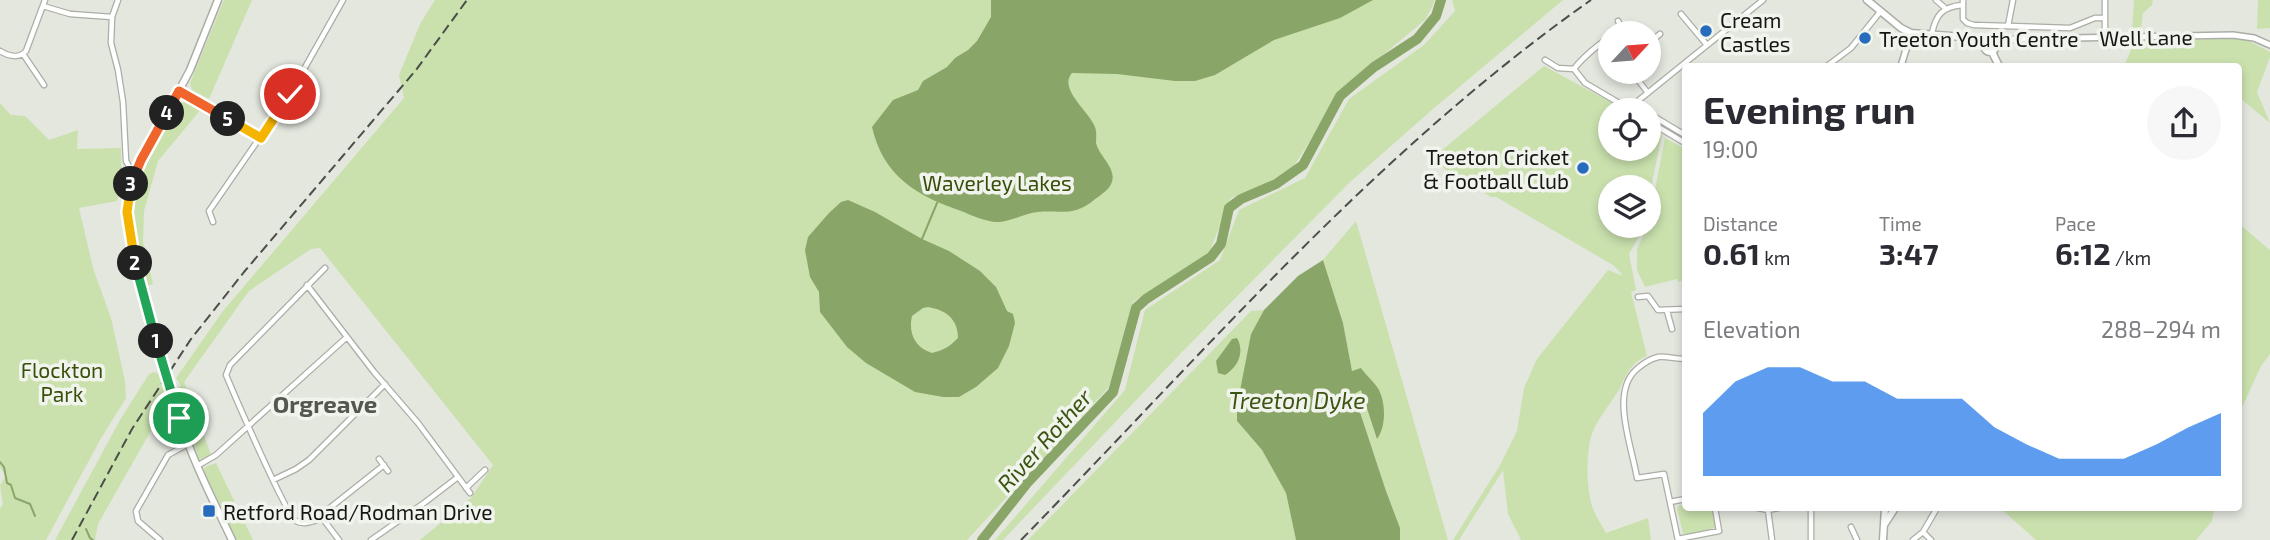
<!DOCTYPE html>
<meta charset="utf-8">
<style>
:root{--surface:#fff;--page:#f7f7f7;--text:#2b2b33;--muted:#7c7c81;--accent:#1a73e8}
body{margin:0;font-family:"Exo 2",sans-serif;background:var(--page);color:var(--text);height:100vh;display:flex;flex-direction:column;font-size:26px;white-space:nowrap}
*{box-sizing:border-box;margin:0}
p{font-size:23px;color:var(--muted)}
.icon{flex:none;width:38px;height:38px;fill:none;stroke:currentColor;stroke-width:2;stroke-linecap:round;stroke-linejoin:round}
.map{position:relative;flex:1;overflow:hidden}
.sheet{position:absolute;left:1682px;top:63px;width:560px;height:448px;display:flex;flex-direction:column;background:var(--surface);border-radius:7px;box-shadow:0 4px 10px #0003}
.sheet>*{flex:none}
.needle{width:46px;rotate:64deg}
.tools{position:absolute;left:1598px;top:21px;display:grid;gap:14px}
.tools a{display:grid;place-items:center;width:63px;height:63px;border-radius:50%;background:var(--surface);box-shadow:0 4px 10px #0003;font-size:35px}
.pin{position:absolute;display:grid;place-items:center;width:60px;height:60px;color:#fff;margin:-30px;border:4px solid #fff;border-radius:50%;box-shadow:0 2px 7px #0007}
.km{position:absolute;width:35px;height:35px;margin:-18px;border-radius:50%;background:#222;color:#fff;font-size:19px;line-height:35px;text-align:center}
.round{display:grid;place-items:center;flex:none;width:74px;height:74px;border-radius:37px;background:var(--page)}
.headline{display:flex;align-items:center;justify-content:space-between;height:119px;padding:0 21px}
h1{font-size:38px;font-weight:700;line-height:52px}
.metrics{display:grid;grid-template-columns:repeat(3,1fr);gap:10px;height:119px;padding:7px 21px}
.metrics div{display:grid;align-content:center}
.metrics b{font-size:30px;font-weight:700}
.metrics small{font-size:19px;font-weight:400}
.metrics p{font-size:19px}
.chart{height:196px;padding:14px 21px}
.chart p{display:flex;justify-content:space-between}
.chart svg{width:100%;height:126px;margin-top:7px;fill:var(--accent);opacity:.7}
.map>svg:first-child{display:block}
.green{fill:#cae1ae}
.water{fill:#8aa568;fill-rule:evenodd}
.lines{fill:none;stroke-linecap:round;stroke-linejoin:round}
.stream{stroke:#8aa568;stroke-width:2}
.river{stroke:#8aa568;stroke-width:10}
.minor-casing{stroke:#abaea6;stroke-width:7}
.tertiary-casing{stroke:#abaea6;stroke-width:8}
.secondary-casing{stroke:#abaea6;stroke-width:9}
.minor{stroke:#fff;stroke-width:4.5}
.tertiary{stroke:#fff;stroke-width:5}
.secondary{stroke:#fff;stroke-width:6}
.rail{stroke:#4c4e49;stroke-width:2;stroke-dasharray:10 5;stroke-linecap:butt}
.split-1-casing{stroke:#fff;stroke-width:14}
.split-2-casing{stroke:#fff;stroke-width:14}
.split-3-casing{stroke:#fff;stroke-width:14}
.split-4-casing{stroke:#fff;stroke-width:14}
.split-5-casing{stroke:#fff;stroke-width:14}
.split-6-casing{stroke:#fff;stroke-width:14}
.split-1{stroke:#22a559;stroke-width:9}
.split-2{stroke:#22a559;stroke-width:9}
.split-3{stroke:#f5b400;stroke-width:9}
.split-4{stroke:#f0652b;stroke-width:9}
.split-5{stroke:#f0652b;stroke-width:9}
.split-6{stroke:#f5b400;stroke-width:9}
.poi-dot{fill:#276cbc;stroke:#f0f4ec;stroke-width:2.5}
.labels{text-anchor:middle;dominant-baseline:central;stroke-width:7;stroke-linejoin:round;paint-order:stroke}
.poi-label{font-size:21px;fill:#161714;stroke:#f0f4ec;text-anchor:start}
.street-label{font-size:21px;fill:#161714;stroke:#f0f4ec}
.park-label{font-size:21px;fill:#374f0b;stroke:#f0f4ec}
.water-label{font-size:23px;font-style:italic;fill:#3c5412;stroke:#f0f4ec}
.quarter-label{font-size:24px;font-weight:bold;fill:#545750;stroke:#f0f4ec}
</style>
<div class="map">
<svg width="2270" height="540" viewBox="0 0 2270 540">
<rect width="100%" height="100%" fill="#e3e7de"/>
<!-- green -->
<path class="green" d="M224,0h28l-43,99 -17,-9 -2,-7z
M435,0h1000l-9,19 -91,76 -22,41 -21,33 -27,15 -34,14 -22,55 -76,49 -24,85 -142,153h-547l51,-42 22,-33 -173,-217 -9,1 -62,42 -65,91 27,73 -9,5 -3,-1 -15,-44 3,-2 -9,-25 3,-2 -5,-8 47,-67 181,-213 -5,-23 21,-51z
M1452,0h111l-130,109 -84,74 -167,169 -179,188h-8l130,-150 20,-80 75,-50 19,-50 66,-32 44,-79 75,-54 31,-34z
M2134,0h19l-1,5 -9,8 -3,21 -8,-2z
M2258,0h12v28l-13,1z
M2234,38l15,3 21,11v5l-13,35 13,31 -29,-24 -3,2v-35h-114l10,-23z
M1544,66l74,40 -1,3 2,1h-9v39h38l1,-22 13,8 -13,62 -1,-10h-38v39h32l-3,10 -10,18 7,36 -5,2 16,64c-16,7 -20,17 -27,32 -8,14 -19,26 -26,41 -9,18 -8,61 -1,80 3,8 9,16 13,24l42,-15 3,22h-130l-13,-26 -5,-44 -44,70h-6l46,-73 18,-36 7,-43 13,-29 71,-89 13,5 1,-1 -9,-9 -117,-68h-5l-61,-37z
M188,101l14,7 -44,53 -14,50 -1,31 10,42 -6,2c-5,-22 -13,-44 -15,-65 -4,-42 27,-81 46,-117z
M0,103l11,12 14,1 24,24 29,-10 -1,19 44,-1v18l6,7 -10,28 -38,7 14,60 18,50 14,63 1,17 -26,42 -54,100h-46v-31l3,-5 -3,-19 6,-9 -6,-9z
M1665,138l20,11v131l-7,2 -1,-3 -32,8 -8,-17v-21l11,-23z
M1356,221l92,319h-48v-12l-14,-37 -32,-97 7,-5 16,49c8,-37 9,-40 -16,-69l-9,3 -9,-49 -20,-63z
M2238,223l32,27v104l-9,12 -23,50z
M1264,310l-13,24 -14,87 25,29 24,43 10,47h-268l223,-229z
M154,372l4,1 10,21 -11,26 -59,104 -3,16h-40l65,-120 29,-46z
M216,463l37,77h-16l-33,-69 1,-4z
M1685,504v4h28l2,20 -28,7 -4,-2 -6,-24 2,-4z
M2000,508h214l-2,13 -16,19h-160z"/>
<!-- water -->
<path class="water" d="M991,0h382l-33,18 -66,22 -59,35 -20,6h-20l-58,-7 -45,-1c-14,16 17,38 23,54 2,5 1,11 1,16 3,14 24,27 14,43 -4,6 -11,10 -16,14 -21,17 -32,10 -56,12 -13,1 -28,10 -41,10 -11,0 -26,-7 -36,-11 -44,-15 -78,-35 -89,-84l21,-27 25,-10 5,-9 24,-14 8,-9 13,-8 9,-9 14,-24z
M848,200l27,12 47,27 27,12 31,20 16,16 11,24 6,3 2,9 -6,23 -11,22 -22,19 -17,10h-16l-28,-5 -49,-29 -19,-16 -27,-35 -1,-20 -9,-15 -5,-27 3,-13 21,-24 12,-11zM928,307c18,3 30,12 30,31 -9,9 -14,12 -26,15 -17,-5 -24,-20 -20,-37l11,-8z
M1323,260l20,63 9,48 9,-3c5,7 14,15 18,22 7,14 7,37 -2,49l-16,-49 -7,4 32,97 14,37v12h-104l-10,-47 -24,-43 -25,-29v-15l14,-72 13,-24 34,-34z
M1237,338c8,14 1,29 -12,37l-7,-2 -2,-12 16,-22z"/>
<g class="lines">
<!-- stream -->
<path class="stream" d="M922,239l15,-36
M0,462l4,5 3,16 4,2 4,13 15,6 5,12
M86,529l4,9 3,2"/>
<!-- river -->
<path class="river" d="M982,540l46,-58 85,-90 23,-84 10,-9 65,-42 10,-13 8,-36 12,-9 35,-15 27,-19 37,-69 34,-29 43,-28 19,-23 5,-16"/>
<!-- minor casing -->
<g class="minor-casing">
<path id="minor" d="M118,0l-6,17 -1,26 7,27 5,32 3,59 8,14
M1936,0l9,8
M1963,0v19l4,4 7,2 96,3 25,-10h10
M43,6l27,8 42,3
M1681,14l26,31
M1618,21l3,6 -2,6
M2008,26l5,-26
M1932,33c4,-18 10,-26 30,-28
M2105,38v-38
M1648,44l12,-10
M0,51c8,5 19,8 26,0l19,-51
M23,54l21,31
M1545,60l13,8 16,1 11,14 46,27
M1827,66l24,-18 29,-36
M1574,69c7,-10 26,-26 36,-32
M1632,72l16,21
M179,91l82,47
M1636,103l7,7
M1632,110l7,-10 124,-100
M1648,113l37,22
M1648,121l37,22
M213,222l-4,-11 81,-117 53,-94
M325,268l-95,97 -4,10c8,19 61,142 70,146 9,5 18,-1 27,-2l3,-8 58,-46
M307,285l67,87 44,51 52,70
M1638,297l10,-1 10,14 27,-1
M1667,311l5,18
M379,459l9,12
M197,466l19,-11 131,-118
M273,480l23,-11 13,-9 76,-76
M466,488l19,-18
M1670,502l15,-3
M1758,508l10,2
M1811,508v32
M323,519l16,21
M1851,527l6,13
M1678,539l41,-8 -4,-23
M160,540l-22,-19 -2,-10 32,-56 20,-11
M371,540l53,-37 34,-26
M1678,540l-14,-66 -27,4c-5,-32 -28,-87 1,-110 6,-5 12,-9 20,-11 8,-1 18,2 27,2
M1772,540l-4,-30 10,-2
M1913,540l10,-8
M1931,540l-8,-8 14,-24"/>
</g>
<!-- tertiary casing -->
<g class="tertiary-casing">
<path id="tertiary" d="M1995,43l21,-4 217,-4 21,3 16,7
M1901,66l10,-33"/>
</g>
<!-- secondary casing -->
<g class="secondary-casing">
<path id="secondary" d="M218,0l-28,70 -56,105c-15,46 2,96 15,141 11,43 23,85 39,127 12,33 29,65 44,97
M1867,0l34,28 10,5 52,4 21,7
M1984 46a6 6 0 1 1 12 0a6 6 0 1 1-12 0Z
M1992,52l7,14
M1884,525l11,-17
M1883,540l2,-32"/>
</g>
<!-- minor -->
<use href="#minor" class="minor"/>
<!-- tertiary -->
<use href="#tertiary" class="tertiary"/>
<!-- secondary -->
<use href="#secondary" class="secondary"/>
<!-- rail -->
<path class="rail" d="M72,540l60,-111 59,-90 53,-67 172,-202 51,-70
M1021,540c182,-186 355,-389 570,-540"/>
</g>
<g class="lines">
<!-- split-1 casing -->
<g class="split-1-casing">
<path id="split-1" d="M156,341l23,77"/>
</g>
<!-- split-2 casing -->
<g class="split-2-casing">
<path id="split-2" d="M135,263l21,78"/>
</g>
<!-- split-3 casing -->
<g class="split-3-casing">
<path id="split-3" d="M131,184l-4,28 8,51"/>
</g>
<!-- split-4 casing -->
<g class="split-4-casing">
<path id="split-4" d="M131,184l10,-24 26,-47"/>
</g>
<!-- split-5 casing -->
<g class="split-5-casing">
<path id="split-5" d="M167,113l12,-22 49,28"/>
</g>
<!-- split-6 casing -->
<g class="split-6-casing">
<path id="split-6" d="M228,119l33,19 29,-44"/>
</g>
<!-- split-1 -->
<use href="#split-1" class="split-1"/>
<!-- split-2 -->
<use href="#split-2" class="split-2"/>
<!-- split-3 -->
<use href="#split-3" class="split-3"/>
<!-- split-4 -->
<use href="#split-4" class="split-4"/>
<!-- split-5 -->
<use href="#split-5" class="split-5"/>
<!-- split-6 -->
<use href="#split-6" class="split-6"/>
</g>
<!-- markers -->
<g class="poi-dot">
<circle cx="1706" cy="31" r="7"/>
<circle cx="1865" cy="38" r="7"/>
<circle cx="1583" cy="168" r="7"/>
<rect x="202" y="504" width="14" height="14" rx="3.5"/>
</g>
<g class="labels">
<!-- poi labels -->
<g class="poi-label">
<text x="1720" y="19">Cream<tspan x="1720" dy="24">Castles</tspan></text>
<text x="1879" y="38">Treeton Youth Centre</text>
<text x="1569" y="156" text-anchor="end">Treeton Cricket<tspan x="1569" dy="24">&amp; Football Club</tspan></text>
<text x="223" y="511">Retford Road/Rodman Drive</text>
</g>
<!-- street labels -->
<g class="street-label">
<text transform="translate(2146 37) rotate(-1)">Well Lane</text>
</g>
<!-- park labels -->
<g class="park-label">
<text x="997" y="182">Waverley Lakes</text>
<text x="62" y="369">Flockton<tspan x="62" dy="24">Park</tspan></text>
</g>
<!-- water labels -->
<g class="water-label">
<text x="1297" y="400">Treeton Dyke</text>
<text transform="translate(1044 440) rotate(-48)">River Rother</text>
</g>
<!-- quarter labels -->
<g class="quarter-label">
<text x="325" y="403">Orgreave</text>
</g>
</g>
</svg>
<div class="tools">
<a><svg class="needle" viewBox="-14 -14 28 28"><path d="M0-13l5 13h-10z" fill="#e53935"/><path d="M0 13l5-13h-10z" fill="#7c7c81"/></svg></a>
<a><svg class="icon" aria-label="locate" viewBox="0 0 24 24"><circle cx="12" cy="12" r="6"/><path d="M12 2v4M12 18v4M2 12h4M18 12h4"/></svg></a>
<a><svg class="icon" aria-label="layers" viewBox="0 0 24 24"><path d="M12 4l9 5-9 5-9-5zM3 14l9 5 9-5"/></svg></a>
</div>
<div class="pin" style="left:179px;top:418px;background:#1e9e55"><svg class="icon" aria-label="arrive" viewBox="0 0 24 24"><path d="M6 21V4h12l-3 4 3 4H6"/></svg></div>
<div class="pin" style="left:290px;top:94px;background:#d93025"><svg class="icon" aria-label="check" viewBox="0 0 24 24"><path d="M5 12l5 5 9-10"/></svg></div>
<b class="km" style="left:156px;top:341px">1</b>
<b class="km" style="left:135px;top:263px">2</b>
<b class="km" style="left:131px;top:184px">3</b>
<b class="km" style="left:167px;top:113px">4</b>
<b class="km" style="left:228px;top:119px">5</b>
<section class="sheet">
<div class="headline"><div><h1>Evening run</h1><p>19:00</p></div><a class="round"><svg class="icon" aria-label="share" viewBox="0 0 24 24"><path d="M12 15V3M7 8l5-5 5 5M5 13v7h14v-7"/></svg></a></div>
<div class="metrics">
<div><p>Distance</p><b>0.61<small> km</small></b></div>
<div><p>Time</p><b>3:47</b></div>
<div><p>Pace</p><b>6:12<small> /km</small></b></div>
</div>
<div class="chart"><p><span>Elevation</span>288–294 m</p>
<svg viewBox="0 0 160 44" preserveAspectRatio="none"><path d="M0 44V22L10 11L20 6L30 6L40 11L50 11L60 17L70 17L80 17L90 27L100 33L110 38L120 38L130 38L140 33L150 27L160 22V44z"/></svg>
</div>
</section>
</div>
